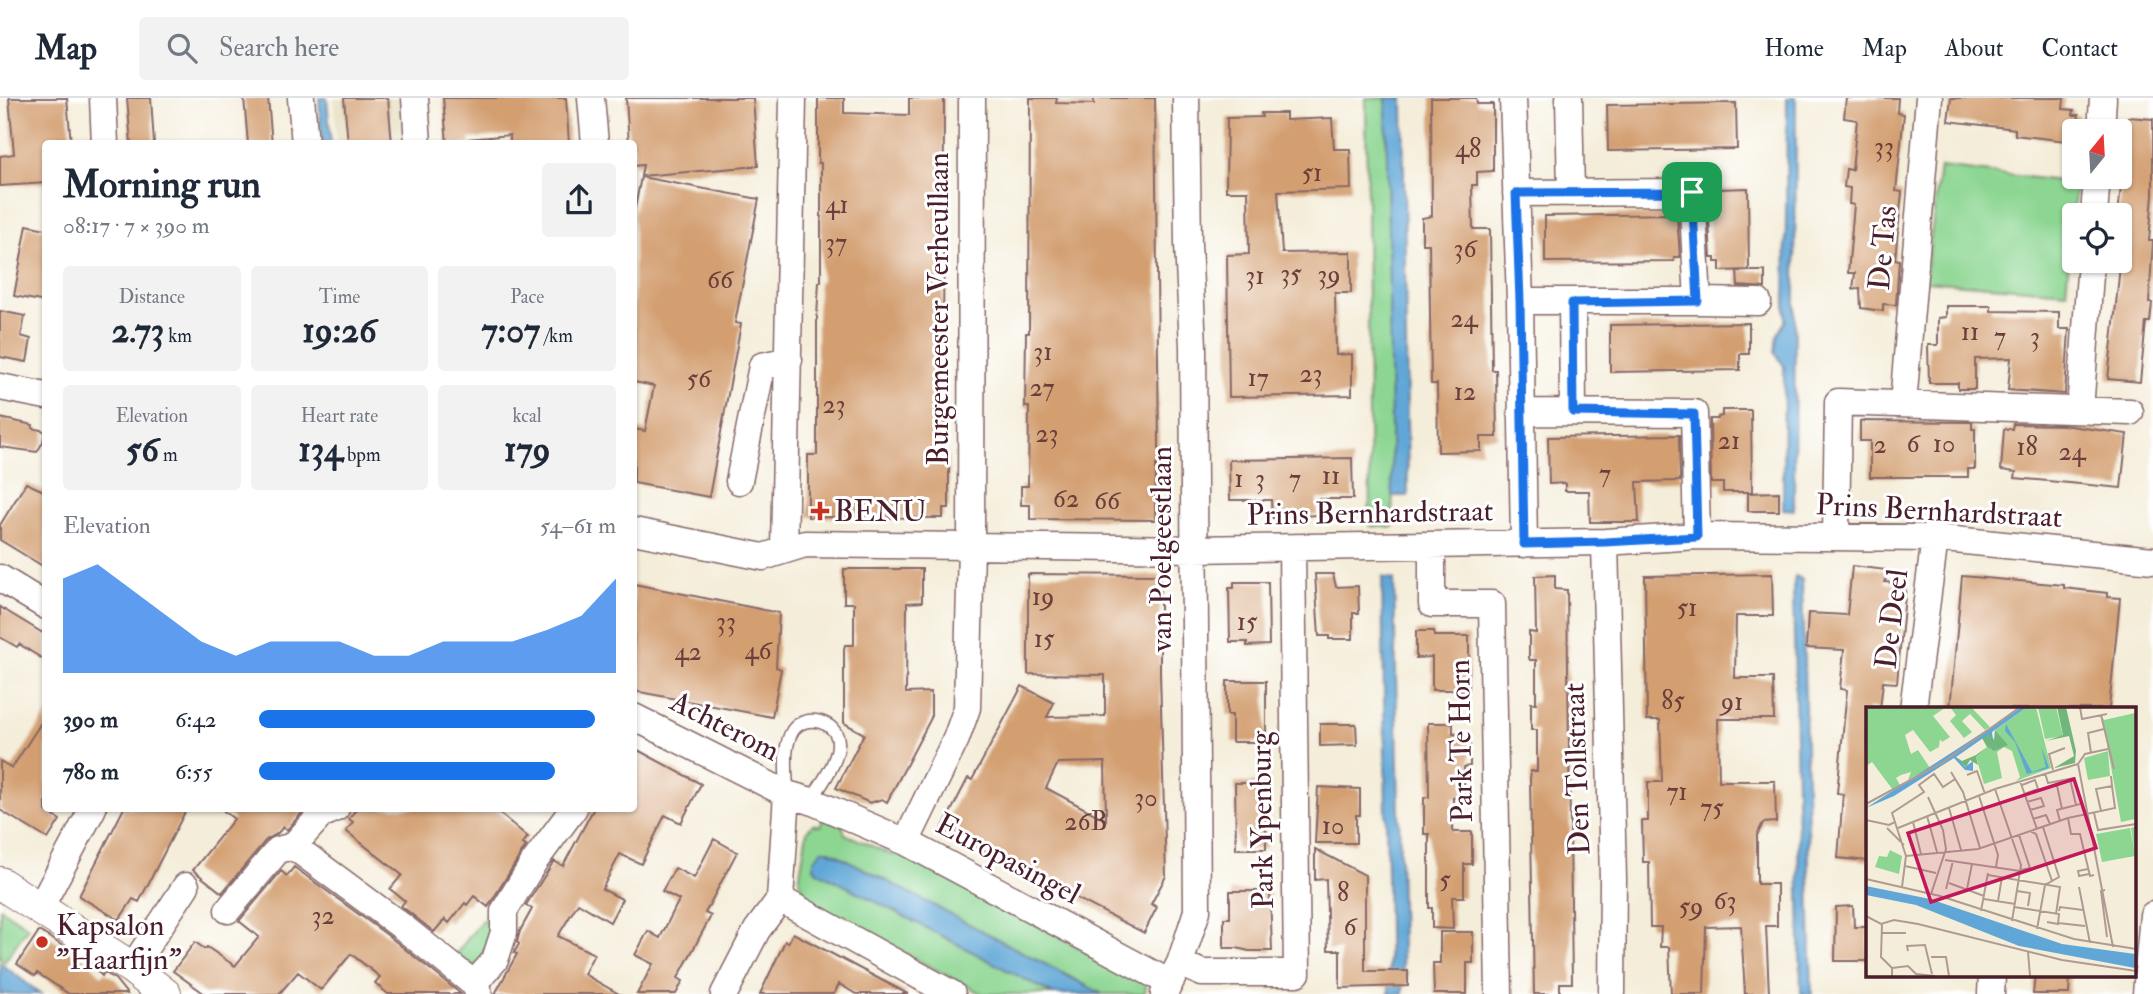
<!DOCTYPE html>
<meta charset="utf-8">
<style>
:root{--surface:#fff;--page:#f2f2f3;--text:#1f2937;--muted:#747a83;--line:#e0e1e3;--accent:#1a73e8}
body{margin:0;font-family:"IM FELL Double Pica",serif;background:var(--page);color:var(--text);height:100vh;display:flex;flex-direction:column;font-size:26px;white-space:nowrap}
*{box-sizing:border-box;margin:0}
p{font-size:23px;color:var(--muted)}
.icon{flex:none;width:38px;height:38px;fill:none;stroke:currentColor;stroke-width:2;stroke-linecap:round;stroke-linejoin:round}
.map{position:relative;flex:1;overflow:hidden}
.side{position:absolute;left:42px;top:42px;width:595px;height:672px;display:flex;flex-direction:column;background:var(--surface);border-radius:7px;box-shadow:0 2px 5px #0004}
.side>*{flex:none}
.needle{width:46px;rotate:18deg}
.buttons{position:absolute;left:2062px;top:21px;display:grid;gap:14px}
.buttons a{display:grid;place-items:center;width:70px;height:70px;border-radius:7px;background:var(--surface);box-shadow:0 2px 5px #0004;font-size:35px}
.pin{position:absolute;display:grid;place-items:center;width:60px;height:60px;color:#fff;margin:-30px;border-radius:14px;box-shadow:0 4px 10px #0006}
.round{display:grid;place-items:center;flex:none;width:74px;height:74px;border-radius:7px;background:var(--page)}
.head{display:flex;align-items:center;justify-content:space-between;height:119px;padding:0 21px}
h1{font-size:38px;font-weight:800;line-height:52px}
.figures{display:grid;grid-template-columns:repeat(3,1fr);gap:10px;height:119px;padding:7px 21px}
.figures div{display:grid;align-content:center;border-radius:7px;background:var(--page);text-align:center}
.figures b{font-size:35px;font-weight:800}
.figures small{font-size:19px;font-weight:400}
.figures p{font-size:19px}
.chart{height:196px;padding:14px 21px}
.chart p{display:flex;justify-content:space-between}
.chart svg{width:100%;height:126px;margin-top:7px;fill:var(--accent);opacity:.7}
ul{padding:0 21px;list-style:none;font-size:23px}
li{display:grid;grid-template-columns:112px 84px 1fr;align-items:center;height:52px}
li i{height:18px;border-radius:9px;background:var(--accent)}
header{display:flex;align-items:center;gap:42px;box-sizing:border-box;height:98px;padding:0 35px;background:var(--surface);border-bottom:2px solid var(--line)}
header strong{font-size:33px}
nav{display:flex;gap:38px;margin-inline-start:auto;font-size:24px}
.search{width:490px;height:63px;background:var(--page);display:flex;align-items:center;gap:18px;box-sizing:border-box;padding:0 24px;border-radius:7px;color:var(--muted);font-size:26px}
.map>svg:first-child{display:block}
.built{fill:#e3dbba}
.green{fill:#8cd692;stroke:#6b7a5e;stroke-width:2}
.water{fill:#60a7d7;stroke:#556381;stroke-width:2}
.building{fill:#d39f71;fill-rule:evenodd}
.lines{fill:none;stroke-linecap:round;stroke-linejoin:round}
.service-casing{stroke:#866768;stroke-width:15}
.minor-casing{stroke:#866768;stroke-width:29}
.tertiary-casing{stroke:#866768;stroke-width:34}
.service{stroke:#fff;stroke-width:12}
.minor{stroke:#fff;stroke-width:26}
.tertiary{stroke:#fff;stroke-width:32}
.route-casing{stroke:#fff;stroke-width:14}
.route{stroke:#1a73e8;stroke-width:9}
.poi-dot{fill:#c8321e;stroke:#fff;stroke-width:2.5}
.labels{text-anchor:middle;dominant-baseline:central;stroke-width:6;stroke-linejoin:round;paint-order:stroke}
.number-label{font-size:26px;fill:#6c3f3c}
.street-label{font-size:30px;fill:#4a1f2b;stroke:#fff}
.poi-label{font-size:30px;fill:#4a1f2b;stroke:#fff;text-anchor:start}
.inset-road{fill:none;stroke:#b09b93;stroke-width:2}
.view{fill:#c2185b;fill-opacity:0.15;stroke:#c2185b;stroke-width:3.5}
.inset-edge{fill:none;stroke:#4a1f2b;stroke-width:3.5}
</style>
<header>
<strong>Map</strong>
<div class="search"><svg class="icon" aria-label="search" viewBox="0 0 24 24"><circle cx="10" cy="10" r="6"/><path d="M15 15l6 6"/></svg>Search here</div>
<nav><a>Home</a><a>Map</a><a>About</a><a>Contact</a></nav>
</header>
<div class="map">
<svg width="2153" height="896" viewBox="0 0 2153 896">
<rect width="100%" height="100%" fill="#fff"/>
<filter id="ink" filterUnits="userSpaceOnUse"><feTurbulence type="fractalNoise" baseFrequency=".0143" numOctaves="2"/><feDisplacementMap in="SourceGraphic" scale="14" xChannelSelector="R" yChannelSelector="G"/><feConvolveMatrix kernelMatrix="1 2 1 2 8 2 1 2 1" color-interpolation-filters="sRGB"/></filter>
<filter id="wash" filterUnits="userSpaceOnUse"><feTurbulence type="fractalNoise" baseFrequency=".00686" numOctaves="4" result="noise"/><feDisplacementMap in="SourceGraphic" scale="28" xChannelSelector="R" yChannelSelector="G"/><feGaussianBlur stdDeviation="1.57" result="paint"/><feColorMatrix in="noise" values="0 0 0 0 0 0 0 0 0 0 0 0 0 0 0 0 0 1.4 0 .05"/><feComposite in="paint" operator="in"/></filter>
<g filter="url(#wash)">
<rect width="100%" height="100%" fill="#f4edd9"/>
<!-- built -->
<path class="built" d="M334,0h68l4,45h-70z"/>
<!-- green -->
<path class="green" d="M1366,0h20l7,429 -23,-1z
M1940,69l136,16 -10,109 -141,-11z
M824,719l18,8 3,9 47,21 8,-3 245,130 1,7 -2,5h-42l-274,-144 -14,10v6l3,5 236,123h-71l-179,-94 3,-6 -7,-13 8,-50 6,-7 7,2z
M0,810l28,19 -24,35 -4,-3z
M488,821l3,3 -4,48 -17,-6 -14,-10 26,-34z"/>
<!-- water -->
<path class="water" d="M319,0h8l4,45h-9z
M1386,0h17l5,398h-16z
M1787,0h9l-2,412 -11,-1 1,-143 -9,-13 2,-17 8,-15z
M1795,478l7,3 10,415h-11l-8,-405z
M1382,479l12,3 9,414h-14z
M822,752h6l274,144h-49l-236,-123 -3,-4v-7z
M0,865l41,31h-41z"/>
<g id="blocks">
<!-- building -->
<path class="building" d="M9,0h58l4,46h-25v39l-46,3v-30l14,-2z
M127,0h24l3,46h-23z
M244,0h24l4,46h-24z
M344,0h44l4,46h-44z
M443,0h123l3,46h-59v-9l-41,4 1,5h-23z
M626,0h127l5,68 -117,10 2,-11 -9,1v-22h-5z
M818,0h26v15l65,2v-17h35l-1,288h2v70h4v52h-6v10l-135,-1v-62h9v-138l2,-35h2v-119h-3z
M1030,0h27l-1,5 38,1v-6h61l4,349v18h-3l-1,55 -125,-1v-14h-9v-19h7l1,-79h-4l1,-74h3z
M1431,0h45l1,6h16v67l-16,1v13h-5l1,44h17l2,141h4l1,67h-16v14l-43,1 -1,-68h-6l-2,-140h-7v-26l10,-2z
M1846,0h52l-1,15 7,1 -8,77 6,1 -7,67 4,1 -3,45 -13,-1v7l-22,-3 -1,-19h-7l2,-16h-7l6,-68 -5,-1 1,-16 -6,-1 2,-18 6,1 5,-50 -13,-2z
M1951,0h113l-1,11 11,1 -1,5h6l-2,16h-3v5l-7,-1 -1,6 -51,-6v-6l-67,-8z
M1736,5l1,46 -129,2 -1,-46z
M1261,15h25v7l46,-2 2,31h16l1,40 -73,2 4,62 69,-1v41h-16l1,62 16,-1v41l-123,2 -2,-142 22,-1 -1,-63h-22l1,-73 35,-1z
M2128,19l25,2v76l-4,46h4l-4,62h3l-2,19h-4l-6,60 -32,-3 15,-141h-4l-1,-23z
M641,79l118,22 -24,124 6,1 -32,173 -75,-14v-54l11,2 9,-45 -20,-4v-169z
M1748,90l1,82 -29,1v-9h-5v-4h-4l-3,-56h7v-4h4v-9z
M1677,116l3,43h-6v4l-129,1v-46z
M27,127l19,4v73l-32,-6z
M1737,173h28v17l-27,-2z
M1946,208h45v5l68,1v17h10l-4,65 -57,-4 3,-32 -36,1v30h-17v-6h-29l-1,-38h10v-27l8,-1z
M0,213l25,5 -4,20 10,3 -4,23 -27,-5z
M1749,225v31h-9v16l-130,2v-47z
M1722,312h29l1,82h-29v-9h-12l-1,-64h8v-2l4,-1z
M0,320l33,7 -1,3 13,3 -2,11 -6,10 -37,-5z
M1860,323l112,1v7h3v40h-7v8h-98v-36h-10z
M2013,326l50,1 64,9 -6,54 -106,-10 1,-6 -15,-2 3,-41h8z
M1679,337l1,46 -43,1 2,40h-49l-1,-31h-24v-8l-16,1 -1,-47z
M1352,360l1,41h-36v16l-45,3 -1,-18h-41l-1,-40z
M26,385l20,9v76l-46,-28v-15z
M1779,394v19h-31v-18z
M1852,468l35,4 -2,12 21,2 -9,99 -14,-1 -3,27h-12v152l-30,-3 5,-64 -6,-1 10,-103 -7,-1 4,-39 -38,-2 2,-35 39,2z
M844,471h78v33l-15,1 -1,90 25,-1v26l-44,84 -5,-3 -12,4 -34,-15 28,-54 -20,-11v-74l1,-4h9v-42h-10z
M1028,476l132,1v99l6,202 -15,28 6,3 -13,26 -202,-104 26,-51 4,2 50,-94 32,17 -7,14 58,-1v-41l-77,-1zM1105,664l1,58 -60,-32 12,-25z
M1315,476h18l3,13 22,-1 1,27h-6v26h-24v-3h-10z
M1772,476l1,42h-37l-1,62h38l1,41h-56l1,62h56l1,41 -13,1 -6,12v49h20v42h-11l3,68h-24l-4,-68 -35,1 -2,67h-33l-2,-47h-9l1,-20h-11l-1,-65h-6l-1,-41h6v-39h14l-2,-62h-13l-2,-144z
M1555,477v14l12,1 5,393h-12v11h-26l-4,-215 1,-8h6v-41h-6v-27h5v-43h-6l-1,-2v-26l7,1 -1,-57z
M1962,478l102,9v3l43,5v4l13,1 -11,111h-159z
M1234,484h34l1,63 -22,1v-4h-17l-1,-54h5z
M634,486l145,29 -3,54 5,2 -9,48 -138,-26z
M0,509l46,28v26l-27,-17 -2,3 -17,-10z
M1416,533h18v5h35v54h-37v-33l-16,1z
M1227,583h39v61h-34v-27h-5z
M46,617v96l14,9 -12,19 -48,-29v-49l12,7z
M1428,625h25v11h17v32l-6,1v31h-11v34h19v32h-8v33h-12l1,32 -21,-1v-20h-3v-74h-5v-36l5,-1z
M1320,626h36l1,21 -37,1z
M634,650l67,36 -20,39 -16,-8 -24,49 -21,-10 -18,35 20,10 -12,23 -32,-19 -20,33 36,18 -10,20 35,20h-124l22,-40 -3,-1 5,-9 -2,-2 3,-11 12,-22 -6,-4 28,-44 9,5 31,-58h40z
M1235,685h31v66h-30z
M1318,689l42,2v26h-4v28h-41z
M124,710h63l-48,94 -6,-3 -14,21 -40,-24z
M220,710h86l-19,22 -4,-3 -6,7 -11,6 -44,53 -29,-23 41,-51z
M357,710h136l35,29 -6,7 4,2 -38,61 -14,-11 -7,9 -2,-2 -16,20 -4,-4 -11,13 -33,-26 4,-5 -15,-12 12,-14 -56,-44 7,-9 -4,-3z
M714,741l23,13 -32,61 6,3 -33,62 5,3 -7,13h-39l16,-30 -18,-9 13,-24 12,7 19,-38 -17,-9 13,-23 19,10z
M1315,751l50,26v96h43v15l-68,2v-38h-12l-2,-71 -11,1z
M294,769l96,70 71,57h-73l-13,-11 5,-6 -29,-23 -30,36 -23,-18 -19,22h-74l-32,-23 22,-29 10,7 2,-2 28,19 24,-29 -20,-16 42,-50 6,5z
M1230,793h40l2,60h-23l-12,-3h-13v-30h6z
M1853,808l1,21h14v34h-33l1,-54z
M39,833l51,32 12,13 2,-4 11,7 12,15h-58l-32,-21 -2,3 -18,-12z
M1440,834h33v31h-6v31h-33l-1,-31h7z
M793,835l60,32 55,29h-52l-17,-10 -5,10h-74l25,-53 3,2z
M2035,877h35l-1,19h-36z"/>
</g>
</g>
<g filter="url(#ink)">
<use href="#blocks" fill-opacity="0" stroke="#866768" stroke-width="2"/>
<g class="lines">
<!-- service casing -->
<g class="service-casing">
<path id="service" d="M787,696c0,-18 -5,-48 6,-64 12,-17 44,-9 45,12 1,20 -18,43 -27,59"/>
</g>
<!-- minor casing -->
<g class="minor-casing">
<path id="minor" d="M103,0l2,46
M301,0l4,46
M415,0l3,46
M591,0l4,46
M1513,0l7,203 4,243
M1569,0l2,95
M2101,33l2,-33
M1516,95l176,-1 6,109h-178
M2094,117l3,-38
M1698,203l60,1
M1572,205l1,109
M0,289l46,9
M1903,306l26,-306
M2080,312l11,-149
M1521,314l173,1 3,123
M739,383l23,-115 27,-6
M634,433l129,26 42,-13 389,5 411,-7 92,-6 238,2 218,22
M1836,439l2,-135 292,10
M1605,444l8,337 -1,115
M1432,448v58h60l7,390
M784,452l9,-452
M0,480l46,28
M1913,611l22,-171
M634,619l153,77 24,7 95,41 264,141
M906,744l50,-103 11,-31 4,-161 1,-449
M293,748l107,79 74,59 5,10
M780,801l172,95
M40,810l53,-100
M228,812l50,-60 15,-4 28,-31 15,-7
M1180,865l22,10h95l-5,-425
M132,870l54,-82
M474,886l21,-24 9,-28v-21l30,-49 40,-54
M724,896l33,-64 23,-31 7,-105
M1164,896l16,-31 17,-52 -4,-565 -5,-102 -2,-146
M1991,896l1,-19
M2146,896l7,-79"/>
</g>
<!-- tertiary casing -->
<g class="tertiary-casing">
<path id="tertiary" d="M0,785l132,85 33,26"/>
</g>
<!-- service -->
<use href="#service" class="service"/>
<!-- minor -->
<use href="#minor" class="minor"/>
<!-- tertiary -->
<use href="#tertiary" class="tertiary"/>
</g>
</g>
<g class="lines" filter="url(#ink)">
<!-- route casing -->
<g class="route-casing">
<path id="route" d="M1692,94l6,109 -126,2 1,109 121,2 3,123 -92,5 -81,2 -4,-243 -4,-108z"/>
</g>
<!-- route -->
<use href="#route" class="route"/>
</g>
<!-- markers -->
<g class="poi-dot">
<path d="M816.5 402.5h7v7h7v7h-7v7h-7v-7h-7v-7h7z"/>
<circle cx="42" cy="844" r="7"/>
</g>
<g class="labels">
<!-- number labels -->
<g class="number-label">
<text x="1884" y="49">33</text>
<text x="1468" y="51">48</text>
<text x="1312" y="75">51</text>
<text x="837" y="107">41</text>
<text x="836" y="145">37</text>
<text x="1465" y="151">36</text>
<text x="1291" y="176">35</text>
<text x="1329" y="177">39</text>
<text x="1255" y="178">31</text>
<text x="720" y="182">66</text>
<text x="1464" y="221">24</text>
<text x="1970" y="234">11</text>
<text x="2000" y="239">7</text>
<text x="2035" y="239">3</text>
<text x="1043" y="254">31</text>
<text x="1311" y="276">23</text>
<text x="1258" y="280">17</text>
<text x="699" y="281">56</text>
<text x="1042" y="290">27</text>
<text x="1465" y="294">12</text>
<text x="834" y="307">23</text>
<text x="1047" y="336">23</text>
<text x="1729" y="343">21</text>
<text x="1913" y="346">6</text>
<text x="1944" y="346">10</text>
<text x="1880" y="347">2</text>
<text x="2027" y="349">18</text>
<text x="2072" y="354">24</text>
<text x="1605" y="376">7</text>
<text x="1331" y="378">11</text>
<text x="1239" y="381">1</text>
<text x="1260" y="381">3</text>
<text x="1295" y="381">7</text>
<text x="1066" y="401">62</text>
<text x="1107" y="403">66</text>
<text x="1043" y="499">19</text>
<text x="1687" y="510">51</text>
<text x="726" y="524">33</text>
<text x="1247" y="524">15</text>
<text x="1044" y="541">15</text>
<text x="758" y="553">46</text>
<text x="688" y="554">42</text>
<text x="1673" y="603">85</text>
<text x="1732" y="604">91</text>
<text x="1677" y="694">71</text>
<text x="1146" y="700">30</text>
<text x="1712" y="710">75</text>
<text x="1086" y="724">26B</text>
<text x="1333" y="728">10</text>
<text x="1445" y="782">5</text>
<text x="1343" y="795">8</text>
<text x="1725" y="803">63</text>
<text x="1691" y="809">59</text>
<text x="323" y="818">32</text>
<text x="1350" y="829">6</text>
</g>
<!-- street labels -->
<g class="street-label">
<text transform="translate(1883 150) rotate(-85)">De Tas</text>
<text transform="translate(938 211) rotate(-90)">Burgemeester Verheullaan</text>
<text transform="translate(1939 413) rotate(3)">Prins Bernhardstraat</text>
<text transform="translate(1370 415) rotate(-1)">Prins Bernhardstraat</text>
<text transform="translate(1161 451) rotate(-90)">van Poelgeestlaan</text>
<text transform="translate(1892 521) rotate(-83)">De Deel</text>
<text transform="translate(725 628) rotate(27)">Achterom</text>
<text transform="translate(1461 643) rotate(-91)">Park Te Horn</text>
<text transform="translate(1577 671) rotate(-92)">Den Tollstraat</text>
<text transform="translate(1262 722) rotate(-91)">Park Ypenburg</text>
<text transform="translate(1008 761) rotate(28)">Europasingel</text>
</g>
<!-- poi labels -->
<g class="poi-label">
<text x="834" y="413">BENU</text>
<text x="56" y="827">Kapsalon<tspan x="56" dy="34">"Haarfijn"</tspan></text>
</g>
</g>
<!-- overview -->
<g transform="translate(1866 609)">
<rect width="270" height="270" fill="#f4edd9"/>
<path d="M0,0h80l-13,9 17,21 -8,5 -2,-3 -1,8 -9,5 -17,-22 -8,5 6,19 7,-4 12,18 -22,12 3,-8 -10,3 -5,3 4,7 -7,5 -21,-28 -6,4zM84,0h21l19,20 -5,3 -15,-16 -8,7 10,11 -8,6 -14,-17 6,-6zM161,0h9l15,61 -35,13 4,-4 -8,-26 -8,-4 -7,5 5,26 -18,6 -8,-27 11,-10 5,3 15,-5 -12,-15zM172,0h18l7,29 -18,3zM269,6v106l-14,3 -19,-106 2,4zM242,44l2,25 -22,4 -4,-22zM269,120v29l-33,6 -6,-28 34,-6 5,25 -4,-25zM24,143l12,6 -3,18 -24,-7 4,-11 8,1z" fill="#8cd692"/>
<path d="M191,0h9l10,44 -1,12 -21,5 20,-12 -5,-20 -23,5 17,-6zM129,23l13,15 -14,6 -7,-4 -11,10 2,8 -8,-5 -4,7 -6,-4 -4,-6 6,4 14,-6 11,-8 -5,-9 8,-5 4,7z" fill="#71b77c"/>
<path d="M156,0h5l-35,25 1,10 -4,-8 -33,23 9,10 8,-6v10l-8,-1 -11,-12 -60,38 -28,12zM140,17l26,48 14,-5 -5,-21 8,22 -22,6 -12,-32 -10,-11zM0,179l64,13 132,45 73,10v14l-116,-22 -103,-41 -50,-10z" fill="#60a7d7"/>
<path class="inset-road" d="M214,0l2,12 25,-5M235,8l13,54M225,46l-3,-20 16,-4M212,57l35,183M212,57l7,-10 23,-5M187,63l-4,-16 16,-6M85,65l12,20 17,56M179,66l3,10 26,-5M101,68l10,-4 8,23M204,72l6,26M154,74l17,48M190,74l6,28M156,78l13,-5 3,9 -14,5M129,82l26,76 -9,56M113,89l19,59 -2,12M62,90l15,33 3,19 -15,45M161,95l14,-4 3,8 -14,4M0,97l76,-41 78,-56M83,101l12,42M235,104l-5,-22 16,-3 -1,-10M228,106l4,17 38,-6M61,109l10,36M202,111l3,16h9l10,42 4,-1M167,112l13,-4 4,9M0,113l23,5 6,-3M194,114l-3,-11 23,-6M47,115l8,32M21,121l17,17M32,121l97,-39 83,-25M164,124l6,3 16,47M153,128l11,33 -9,2M40,149l72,-7 90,-31 47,-10 -3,-22M79,153l75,11M39,159l31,7M222,162l-10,2 1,5 10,-2M122,168l72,12 -4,27M0,172l74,17 134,43 62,10M83,176l35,13M36,180l4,-31 -14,-43 32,-21 -5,-7 15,-11 9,13 12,-8M213,180l11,56M80,182l7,-28M101,182l5,-25M239,183l-4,1 6,46M151,184l13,2 -2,13M118,192l31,5M132,194l4,-24M148,200l45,7 -1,10 -11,-2M115,204l7,-38M193,204l1,-4 23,3M0,209l15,8 13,-4 24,4 144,36 74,11M192,216l27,3M16,217l-1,33 11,11v8M171,222l8,-44 14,-8 -16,-50M15,226h25M42,244l-1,-5 18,-1 7,29M162,245l2,24M65,250h15l3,19M26,261l16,-2 8,8 19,2"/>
<path class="view" d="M208,72l22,69 -165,54 -23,-69z"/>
<rect width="270" height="270" class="inset-edge"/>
</g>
</svg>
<div class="buttons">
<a><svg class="needle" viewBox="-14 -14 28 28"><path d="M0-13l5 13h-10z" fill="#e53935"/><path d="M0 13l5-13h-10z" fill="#747a83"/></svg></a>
<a><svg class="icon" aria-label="locate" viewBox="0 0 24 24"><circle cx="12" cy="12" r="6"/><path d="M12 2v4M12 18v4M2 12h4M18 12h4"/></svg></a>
</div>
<div class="pin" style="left:1692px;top:94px;background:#1e9e55"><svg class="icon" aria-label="arrive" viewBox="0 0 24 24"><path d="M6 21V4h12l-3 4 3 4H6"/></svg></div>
<section class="side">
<div class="head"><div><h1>Morning run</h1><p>08:17 · 7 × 390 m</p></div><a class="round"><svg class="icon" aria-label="share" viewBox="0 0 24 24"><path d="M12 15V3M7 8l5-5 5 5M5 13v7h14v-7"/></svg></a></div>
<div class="figures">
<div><p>Distance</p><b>2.73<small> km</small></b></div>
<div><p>Time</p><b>19:26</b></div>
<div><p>Pace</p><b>7:07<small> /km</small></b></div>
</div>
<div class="figures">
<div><p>Elevation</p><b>56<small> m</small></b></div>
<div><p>Heart rate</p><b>134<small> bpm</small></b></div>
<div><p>kcal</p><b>179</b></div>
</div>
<div class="chart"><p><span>Elevation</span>54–61 m</p>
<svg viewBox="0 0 160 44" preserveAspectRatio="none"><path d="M0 44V11L10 6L20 15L30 24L40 33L50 38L60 33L70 33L80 33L90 38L100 38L110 33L120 33L130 33L140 29L150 24L160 11V44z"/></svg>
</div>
<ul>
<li><b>390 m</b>6:42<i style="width:94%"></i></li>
<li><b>780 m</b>6:55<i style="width:83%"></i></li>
</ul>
</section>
</div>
